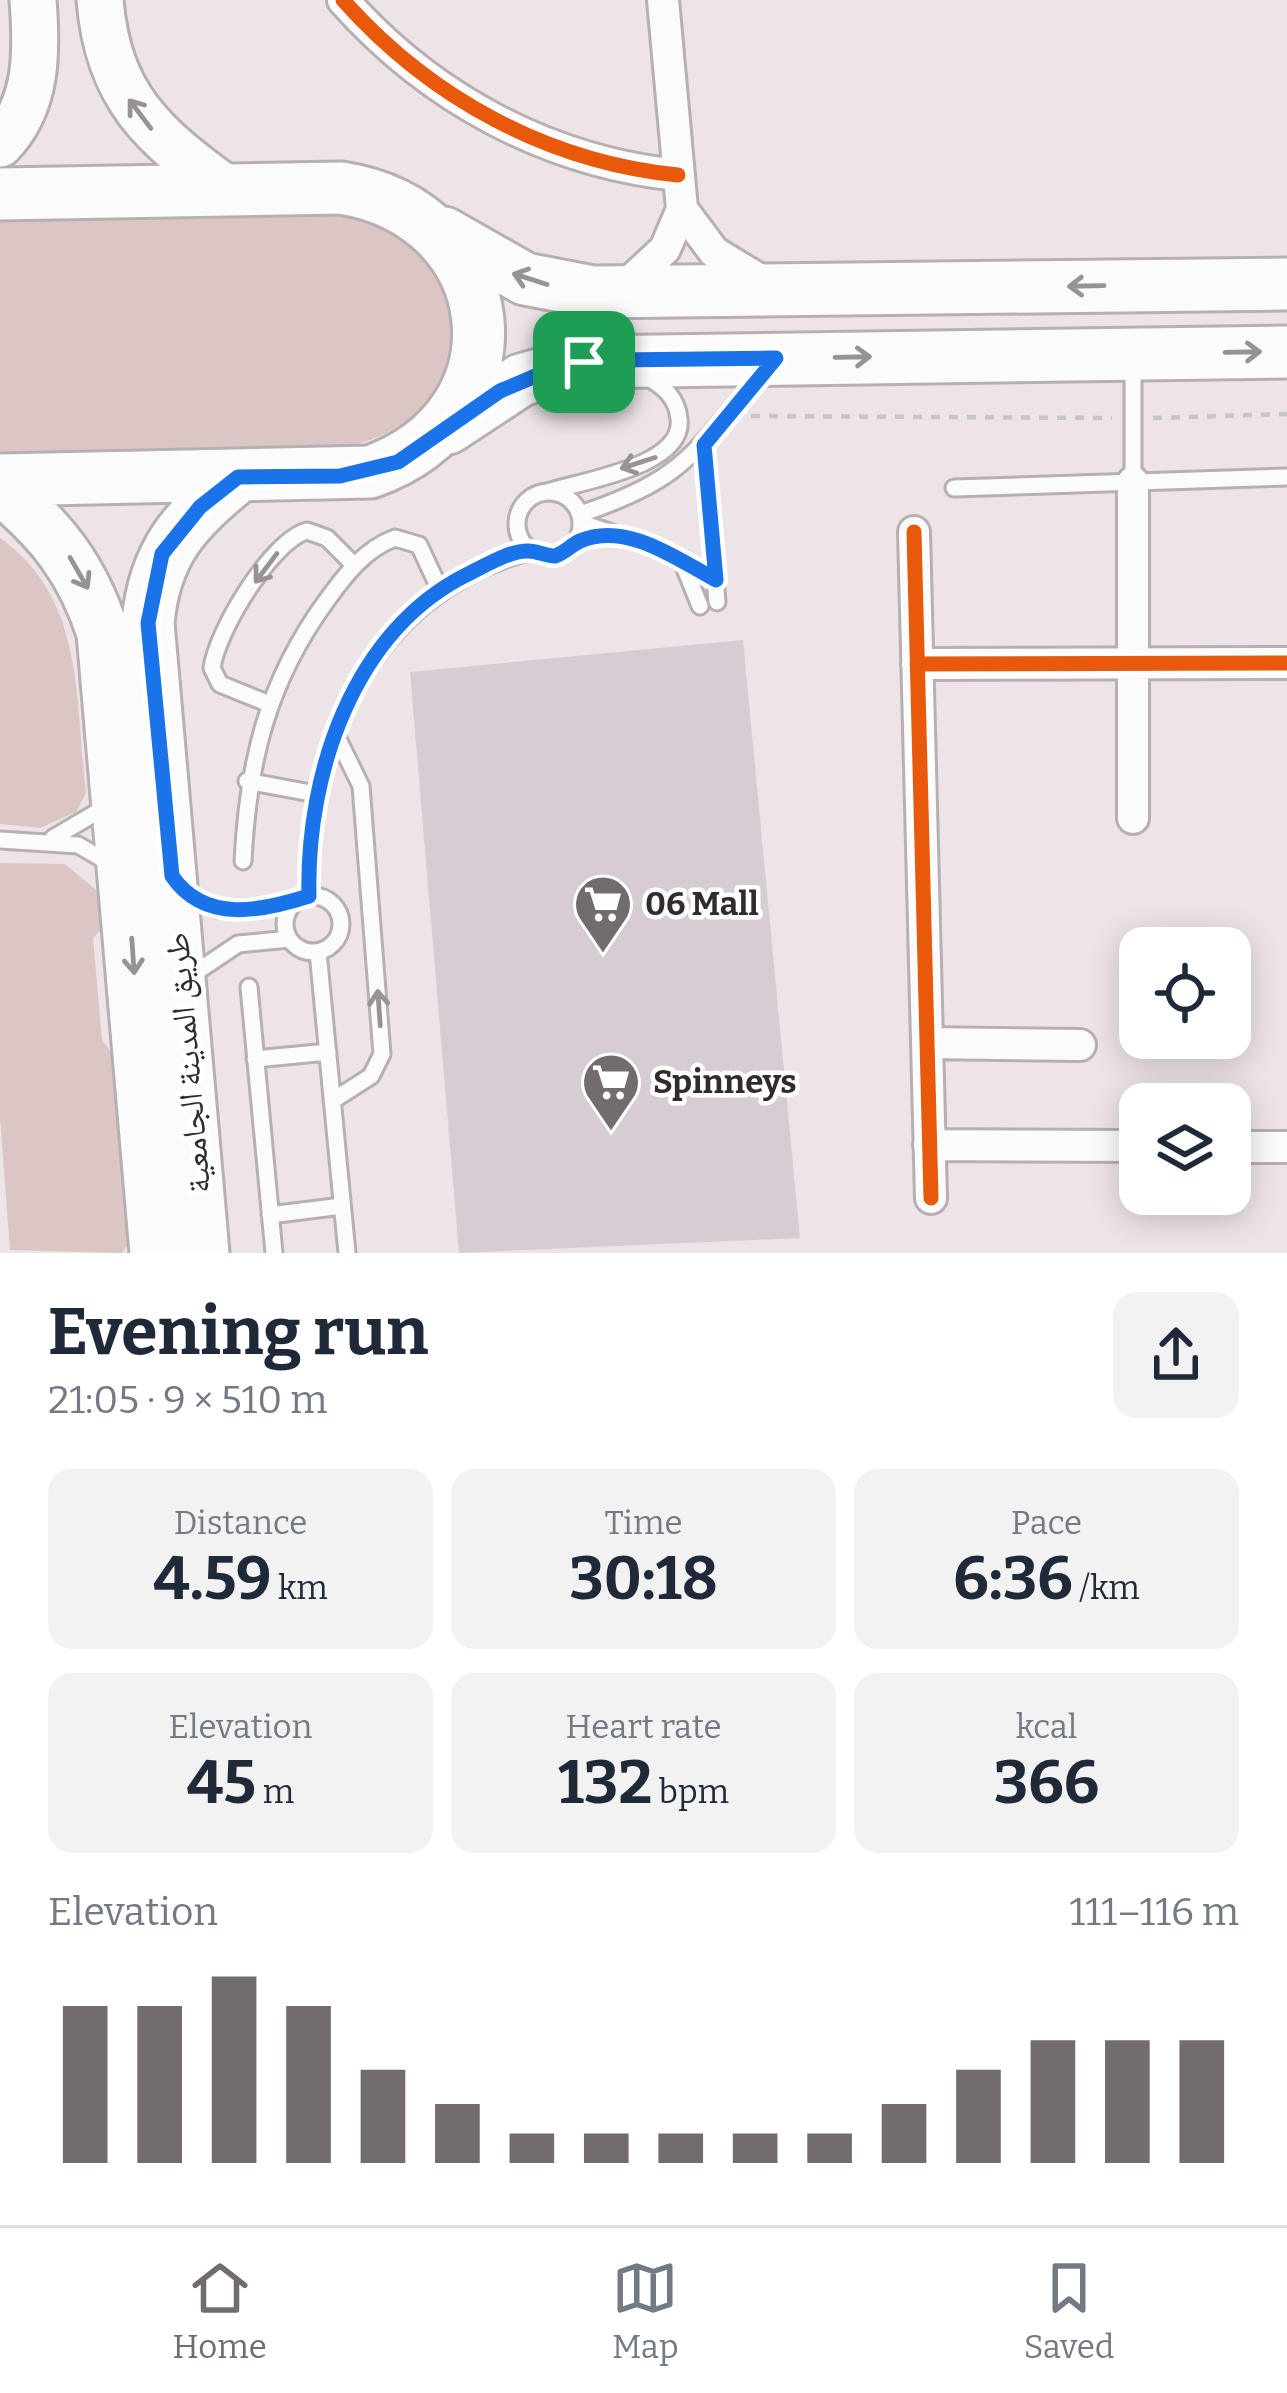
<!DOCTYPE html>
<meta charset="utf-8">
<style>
:root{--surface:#fff;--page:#f2f2f3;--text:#1f2937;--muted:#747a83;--line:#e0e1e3;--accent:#736c6f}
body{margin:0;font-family:Bitter,"Noto Naskh Arabic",serif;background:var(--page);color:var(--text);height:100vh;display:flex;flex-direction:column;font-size:45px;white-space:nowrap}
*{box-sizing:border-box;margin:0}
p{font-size:39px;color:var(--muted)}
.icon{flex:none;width:66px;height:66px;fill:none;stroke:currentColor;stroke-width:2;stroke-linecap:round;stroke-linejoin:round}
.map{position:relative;height:1253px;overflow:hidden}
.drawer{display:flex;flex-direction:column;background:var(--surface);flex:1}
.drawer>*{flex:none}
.controls{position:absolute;left:1119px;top:927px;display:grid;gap:24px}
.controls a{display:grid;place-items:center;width:132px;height:132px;border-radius:24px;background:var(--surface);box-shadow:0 6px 30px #0003;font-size:60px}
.pin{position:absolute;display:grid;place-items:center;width:102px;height:102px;color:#fff;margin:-51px;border-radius:24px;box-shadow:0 6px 18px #0006}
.round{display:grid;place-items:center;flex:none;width:126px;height:126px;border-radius:24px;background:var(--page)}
.overview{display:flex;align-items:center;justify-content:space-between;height:204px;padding:0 48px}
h1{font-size:66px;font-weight:700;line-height:90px}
.metrics{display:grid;grid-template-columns:repeat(3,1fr);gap:18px;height:204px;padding:12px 48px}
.metrics div{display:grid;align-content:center;border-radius:24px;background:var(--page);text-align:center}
.metrics b{font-size:60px;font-weight:700}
.metrics small{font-size:33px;font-weight:400}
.metrics p{font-size:33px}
.chart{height:336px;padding:24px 48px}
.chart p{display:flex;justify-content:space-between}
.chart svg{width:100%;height:216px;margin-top:12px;stroke:var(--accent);stroke-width:6}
.dock{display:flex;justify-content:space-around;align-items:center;height:168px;border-top:3px solid var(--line);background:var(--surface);font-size:33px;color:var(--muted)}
.dock a{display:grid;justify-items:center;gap:6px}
.dock .current{color:var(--accent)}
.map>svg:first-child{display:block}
.green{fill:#dcc6c4}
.building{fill:#d6ccd3}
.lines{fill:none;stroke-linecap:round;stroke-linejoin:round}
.lane-casing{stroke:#b7afb3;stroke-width:21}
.street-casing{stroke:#b7afb3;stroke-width:36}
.secondary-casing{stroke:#b7afb3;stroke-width:51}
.primary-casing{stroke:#b7afb3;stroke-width:57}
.path{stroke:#c7c5c6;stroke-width:4.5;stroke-dasharray:9 9;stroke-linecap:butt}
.lane{stroke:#fcfbfc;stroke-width:15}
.street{stroke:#fcfbfc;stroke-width:30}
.secondary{stroke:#fcfbfc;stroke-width:45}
.primary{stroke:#fcfbfc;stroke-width:51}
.cycleway-casing{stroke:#fff;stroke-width:22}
.cycleway{stroke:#e8590c;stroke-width:15}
.oneway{stroke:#979395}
.route-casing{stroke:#fff;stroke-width:24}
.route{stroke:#1a73e8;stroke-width:15}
.labels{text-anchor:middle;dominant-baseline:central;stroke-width:9;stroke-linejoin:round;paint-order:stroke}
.poi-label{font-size:33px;font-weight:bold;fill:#322b2e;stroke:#fff;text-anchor:start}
.street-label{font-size:33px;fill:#322b2e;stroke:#fff}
</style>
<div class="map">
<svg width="1287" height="1253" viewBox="0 0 1287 1253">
<rect width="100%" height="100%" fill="#ede4e8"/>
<!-- green -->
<path class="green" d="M332,212c26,3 59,5 79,25 83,83 46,183 -63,210l-348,5v-237z
M0,538c85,60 75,160 86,255l-10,19 -36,16 -40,-4z
M0,863l65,1 36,30 5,31 -13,13 9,102 13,17 17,182 -10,14 -112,-3 -10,-132z"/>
<!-- building -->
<path class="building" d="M743,640l57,598 -341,15 -49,-581z"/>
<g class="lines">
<!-- lane casing -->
<g class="lane-casing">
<path id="lane" d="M704,445l13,157
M1133,482v-119
M954,488l333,-11
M517 524a32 32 0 1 1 64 0a32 32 0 1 1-64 0Z
M547,492c35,-11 138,-26 132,-73 -2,-22 -16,-33 -34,-43
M580,514c107,-35 112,-62 183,-141
M582,523l66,22 68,35
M683,564l17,42
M267,703l-47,-19 -8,-16c5,-37 59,-127 95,-137l20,7 27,27
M247,781l69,13
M53,838l56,-33
M0,840l78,5 33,19
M243,861c5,-99 24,-179 84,-261 18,-25 38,-51 68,-62l24,7 20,43
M184,893l32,16 75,-3
M285 924a28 28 0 1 1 56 0a28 28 0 1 1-56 0Z
M309,896c-4,-154 65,-303 222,-345
M318,952l29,301
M189,977l49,-33 51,-5
M249,987l25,266
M255,1059l73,-7
M332,1101l39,-25 11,-22 -21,-268 -26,-53
M270,1215l72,-9"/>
</g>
<!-- street casing -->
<g class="street-casing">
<path id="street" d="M343,0c87,98 205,162 335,175
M682,209l32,43 51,31
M623,288l42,-39 17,-40 -19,-209
M1133,482v336
M914,532l17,666
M917,664l370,-1
M927,1043l153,2
M929,1145l211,1
M1230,1147h57"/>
</g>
<!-- secondary casing -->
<g class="secondary-casing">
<path id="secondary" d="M100,0c8,97 53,136 128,190
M0,144c38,-39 37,-93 33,-144"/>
</g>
<!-- primary casing -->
<g class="primary-casing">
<path id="primary" d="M0,194l341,-6c166,26 189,228 29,284l-370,8
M444,233l81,46 68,13 694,-8
M448,428l73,-48 62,-18 704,-10
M0,488c51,41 83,82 103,145l53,620
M203,1253l-55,-630c6,-70 37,-104 90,-146"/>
</g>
<!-- path -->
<path class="path" d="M751,416l361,2
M1153,418l134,-4"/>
<!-- lane -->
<use href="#lane" class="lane"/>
<!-- street -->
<use href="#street" class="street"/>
<!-- secondary -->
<use href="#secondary" class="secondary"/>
<!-- primary -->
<use href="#primary" class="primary"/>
<!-- cycleway casing -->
<g class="cycleway-casing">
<path id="cycleway" d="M343,0c87,98 205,162 335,175
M914,532l17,666
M917,664l370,-1"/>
</g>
<!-- cycleway -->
<use href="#cycleway" class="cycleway"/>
</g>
<!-- one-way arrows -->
<defs><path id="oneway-shaft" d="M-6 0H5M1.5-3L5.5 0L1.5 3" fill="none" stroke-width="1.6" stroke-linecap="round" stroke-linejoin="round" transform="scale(3)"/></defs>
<g class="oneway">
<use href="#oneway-shaft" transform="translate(140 114) rotate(-127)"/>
<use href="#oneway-shaft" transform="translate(530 279) rotate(-162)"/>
<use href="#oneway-shaft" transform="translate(1086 286) rotate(179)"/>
<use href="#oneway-shaft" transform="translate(1243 352) rotate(-1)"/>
<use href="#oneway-shaft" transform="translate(853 357) rotate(-1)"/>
<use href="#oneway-shaft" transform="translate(638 463) rotate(162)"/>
<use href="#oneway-shaft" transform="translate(266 568) rotate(127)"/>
<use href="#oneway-shaft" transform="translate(79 573) rotate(60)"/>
<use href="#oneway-shaft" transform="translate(133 956) rotate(86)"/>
<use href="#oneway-shaft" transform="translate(379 1008) rotate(-94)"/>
</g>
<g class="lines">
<!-- route casing -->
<g class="route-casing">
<path id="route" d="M776,358l-72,87 12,135c-39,-21 -90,-59 -136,-39 -9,4 -15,12 -25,15 -9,0 -18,-5 -26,-5 -19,-1 -44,15 -61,23 -115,57 -162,200 -159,322 -47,15 -104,28 -137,-20l-24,-253 14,-69 38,-47 38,-30 102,-1 58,-14 102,-71 52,-22 64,-9z"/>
</g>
<!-- route -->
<use href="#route" class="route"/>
</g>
<!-- icons -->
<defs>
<g id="supermarket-pin" transform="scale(3)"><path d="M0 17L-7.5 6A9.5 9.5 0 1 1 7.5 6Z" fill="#736c6f" stroke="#fff"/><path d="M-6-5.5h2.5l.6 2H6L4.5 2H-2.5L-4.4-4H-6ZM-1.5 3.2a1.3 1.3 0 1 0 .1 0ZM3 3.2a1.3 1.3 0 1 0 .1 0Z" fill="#fff"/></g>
</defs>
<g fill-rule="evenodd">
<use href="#supermarket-pin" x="603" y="904"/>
<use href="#supermarket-pin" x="611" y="1082"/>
</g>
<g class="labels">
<!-- poi labels -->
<g class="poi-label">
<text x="645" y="904">06 Mall</text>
<text x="653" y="1082">Spinneys</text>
</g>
<!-- street labels -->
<g class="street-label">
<text transform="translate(188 1063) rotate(-95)">طريق المدينة الجامعية</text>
</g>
</g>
</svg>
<div class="controls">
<a><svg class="icon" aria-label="locate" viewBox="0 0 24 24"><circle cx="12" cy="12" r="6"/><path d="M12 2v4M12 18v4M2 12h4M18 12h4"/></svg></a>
<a><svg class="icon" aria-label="layers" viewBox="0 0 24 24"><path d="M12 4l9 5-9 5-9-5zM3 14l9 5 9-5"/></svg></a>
</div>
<div class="pin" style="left:584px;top:362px;background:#1e9e55"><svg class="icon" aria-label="arrive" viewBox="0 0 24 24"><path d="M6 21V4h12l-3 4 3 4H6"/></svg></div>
</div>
<section class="drawer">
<div class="overview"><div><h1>Evening run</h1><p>21:05 · 9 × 510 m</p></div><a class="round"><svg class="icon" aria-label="share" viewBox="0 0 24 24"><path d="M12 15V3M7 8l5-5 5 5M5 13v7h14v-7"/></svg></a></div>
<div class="metrics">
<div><p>Distance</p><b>4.59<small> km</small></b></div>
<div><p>Time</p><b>30:18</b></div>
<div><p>Pace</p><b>6:36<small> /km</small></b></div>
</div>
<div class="metrics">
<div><p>Elevation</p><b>45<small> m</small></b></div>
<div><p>Heart rate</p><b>132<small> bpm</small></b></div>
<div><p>kcal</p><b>366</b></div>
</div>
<div class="chart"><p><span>Elevation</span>111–116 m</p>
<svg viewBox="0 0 160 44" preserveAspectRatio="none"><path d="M5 44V12M15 44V12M25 44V6M35 44V12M45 44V25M55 44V32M65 44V38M75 44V38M85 44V38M95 44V38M105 44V38M115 44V32M125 44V25M135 44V19M145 44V19M155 44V19"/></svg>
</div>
</section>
<nav class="dock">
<a class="current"><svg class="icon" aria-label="home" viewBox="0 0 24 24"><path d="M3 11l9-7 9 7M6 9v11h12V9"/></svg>Home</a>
<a><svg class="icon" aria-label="map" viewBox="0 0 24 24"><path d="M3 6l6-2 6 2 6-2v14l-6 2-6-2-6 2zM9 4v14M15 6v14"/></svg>Map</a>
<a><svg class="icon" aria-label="saved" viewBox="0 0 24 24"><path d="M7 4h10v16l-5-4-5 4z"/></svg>Saved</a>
</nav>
